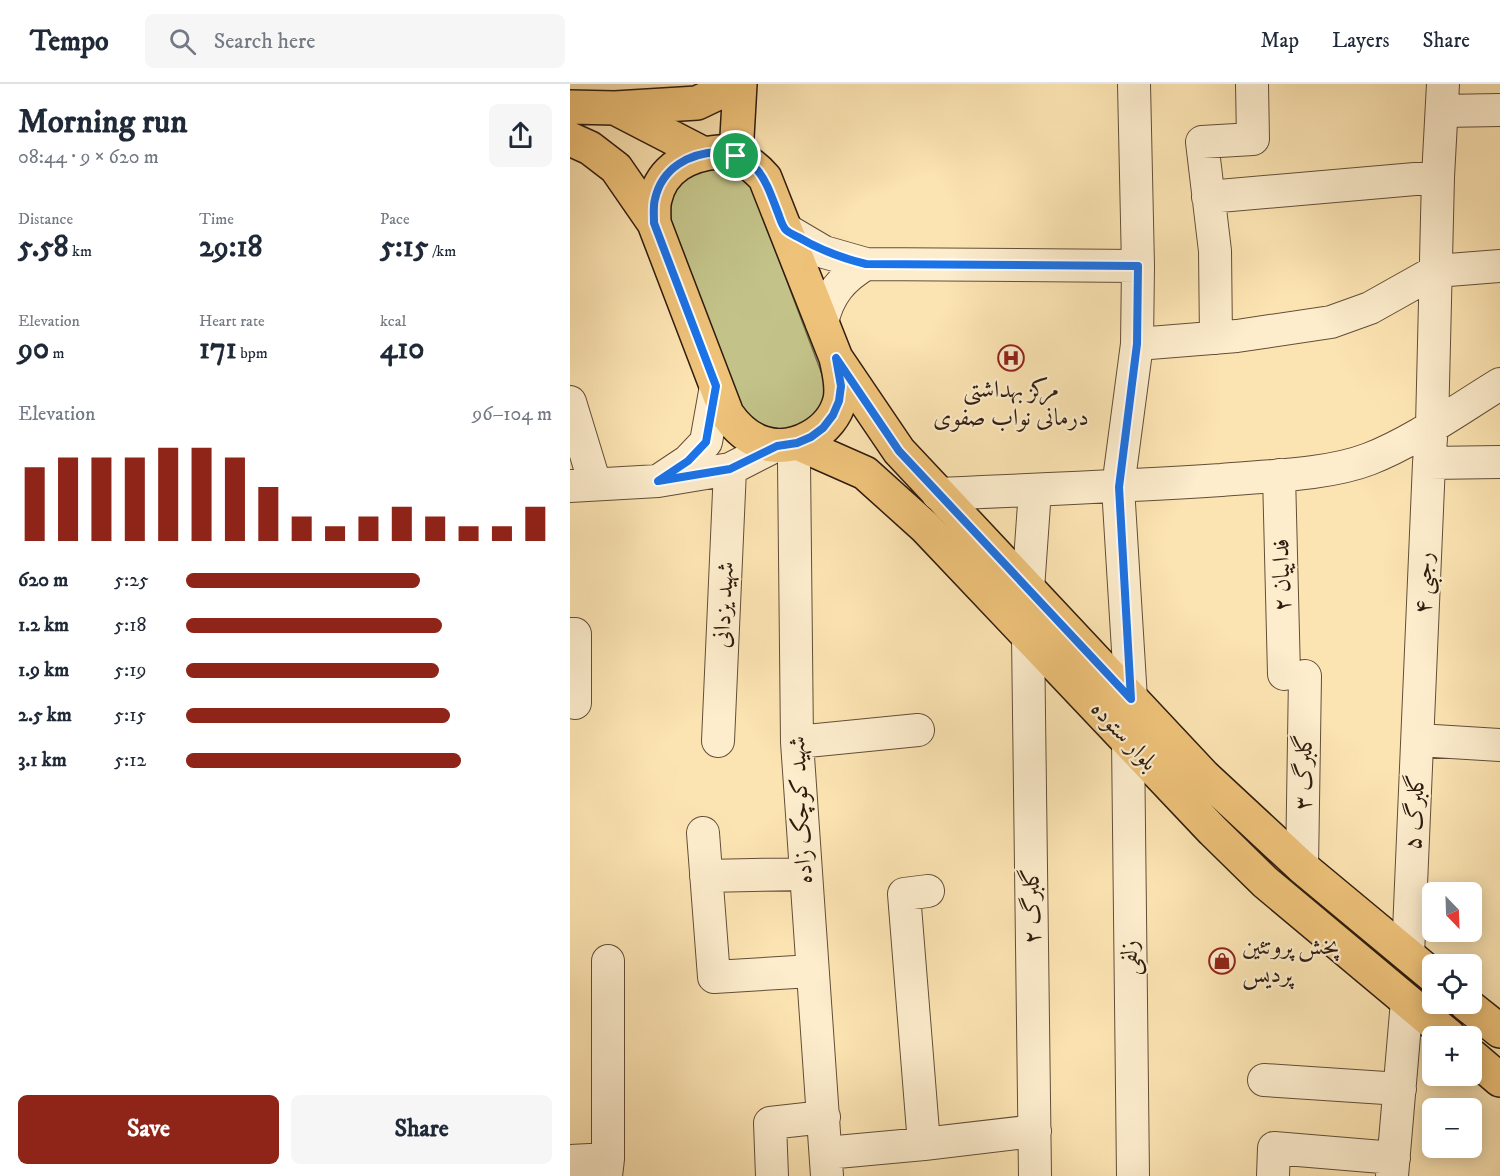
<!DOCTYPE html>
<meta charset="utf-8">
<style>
:root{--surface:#fff;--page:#f6f6f7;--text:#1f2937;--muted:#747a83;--line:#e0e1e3;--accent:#8f2418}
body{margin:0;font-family:"IM FELL DW Pica",Amiri,serif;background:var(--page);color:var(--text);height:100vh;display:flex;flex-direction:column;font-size:22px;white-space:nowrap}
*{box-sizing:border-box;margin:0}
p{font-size:20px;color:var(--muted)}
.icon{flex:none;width:33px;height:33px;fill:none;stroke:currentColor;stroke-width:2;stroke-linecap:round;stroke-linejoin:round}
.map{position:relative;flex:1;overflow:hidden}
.panel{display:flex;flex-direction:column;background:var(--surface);width:570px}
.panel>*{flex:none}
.needle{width:39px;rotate:157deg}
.tools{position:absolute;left:852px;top:798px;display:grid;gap:12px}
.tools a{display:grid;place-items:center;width:60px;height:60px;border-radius:9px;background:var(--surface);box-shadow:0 3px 15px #0003;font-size:30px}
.pin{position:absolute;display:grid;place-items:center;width:51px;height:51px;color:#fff;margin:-26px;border:3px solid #fff;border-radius:50%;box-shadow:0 2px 6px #0007}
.round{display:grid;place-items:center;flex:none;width:63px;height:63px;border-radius:9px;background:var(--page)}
.summary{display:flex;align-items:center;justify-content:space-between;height:102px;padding:0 18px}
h1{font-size:33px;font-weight:700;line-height:45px}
.figures{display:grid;grid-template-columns:repeat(3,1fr);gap:9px;height:102px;padding:6px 18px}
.figures div{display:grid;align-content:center}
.figures b{font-size:30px;font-weight:700}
.figures small{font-size:16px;font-weight:400}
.figures p{font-size:16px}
.chart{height:168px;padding:12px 18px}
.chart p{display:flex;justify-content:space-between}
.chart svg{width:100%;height:108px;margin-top:6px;stroke:var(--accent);stroke-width:6}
.cta{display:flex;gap:12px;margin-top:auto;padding:12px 18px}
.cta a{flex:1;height:69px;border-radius:9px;background:var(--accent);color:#fff;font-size:24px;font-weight:700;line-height:69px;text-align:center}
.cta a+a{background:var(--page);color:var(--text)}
ul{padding:0 18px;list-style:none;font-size:20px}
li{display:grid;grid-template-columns:96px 72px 1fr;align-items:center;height:45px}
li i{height:15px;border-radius:8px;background:var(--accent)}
header{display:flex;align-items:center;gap:36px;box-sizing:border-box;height:84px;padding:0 30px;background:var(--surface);border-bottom:2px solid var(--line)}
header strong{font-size:28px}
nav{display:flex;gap:33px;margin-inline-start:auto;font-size:21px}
.search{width:420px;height:54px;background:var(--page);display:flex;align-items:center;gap:15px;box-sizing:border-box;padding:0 21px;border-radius:9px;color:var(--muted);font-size:22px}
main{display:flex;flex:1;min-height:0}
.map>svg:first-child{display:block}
.green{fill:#c3c389;stroke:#79704c;stroke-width:1.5}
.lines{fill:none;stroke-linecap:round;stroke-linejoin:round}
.minor-casing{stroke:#624e38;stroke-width:34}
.major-casing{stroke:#2f1c0f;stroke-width:36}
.minor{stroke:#fdedcd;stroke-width:32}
.major{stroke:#eec279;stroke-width:33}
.route-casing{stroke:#fff;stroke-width:12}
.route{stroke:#1a73e8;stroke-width:8}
.labels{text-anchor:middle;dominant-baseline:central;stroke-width:4.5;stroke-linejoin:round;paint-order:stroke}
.poi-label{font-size:24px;fill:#2f1c0f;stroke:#fdedcd}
.street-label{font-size:24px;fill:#2f1c0f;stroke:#fdedcd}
</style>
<header>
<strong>Tempo</strong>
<div class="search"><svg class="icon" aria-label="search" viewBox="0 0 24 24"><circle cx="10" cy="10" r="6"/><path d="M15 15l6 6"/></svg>Search here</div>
<nav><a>Map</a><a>Layers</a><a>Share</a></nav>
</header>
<main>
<section class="panel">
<div class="summary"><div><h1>Morning run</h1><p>08:44 · 9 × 620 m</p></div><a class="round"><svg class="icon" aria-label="share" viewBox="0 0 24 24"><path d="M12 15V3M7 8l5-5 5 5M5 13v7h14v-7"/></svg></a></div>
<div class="figures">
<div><p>Distance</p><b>5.58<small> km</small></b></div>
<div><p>Time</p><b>29:18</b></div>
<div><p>Pace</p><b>5:15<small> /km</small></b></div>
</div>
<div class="figures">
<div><p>Elevation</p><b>90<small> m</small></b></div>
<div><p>Heart rate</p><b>171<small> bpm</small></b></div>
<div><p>kcal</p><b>410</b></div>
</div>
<div class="chart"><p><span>Elevation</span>96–104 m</p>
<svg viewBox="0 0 160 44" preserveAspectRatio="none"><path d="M5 44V14M15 44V10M25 44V10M35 44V10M45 44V6M55 44V6M65 44V10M75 44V22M85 44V34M95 44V38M105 44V34M115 44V30M125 44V34M135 44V38M145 44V38M155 44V30"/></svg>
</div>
<ul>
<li><b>620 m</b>5:25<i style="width:64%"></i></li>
<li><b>1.2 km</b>5:18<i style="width:70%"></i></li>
<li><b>1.9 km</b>5:19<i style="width:69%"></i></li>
<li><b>2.5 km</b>5:15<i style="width:72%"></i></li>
<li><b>3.1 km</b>5:12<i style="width:75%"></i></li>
</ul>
<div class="cta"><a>Save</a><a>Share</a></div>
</section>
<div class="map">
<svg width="930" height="1092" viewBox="0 0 930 1092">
<rect width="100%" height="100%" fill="#fce4b2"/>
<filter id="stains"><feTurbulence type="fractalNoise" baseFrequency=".00333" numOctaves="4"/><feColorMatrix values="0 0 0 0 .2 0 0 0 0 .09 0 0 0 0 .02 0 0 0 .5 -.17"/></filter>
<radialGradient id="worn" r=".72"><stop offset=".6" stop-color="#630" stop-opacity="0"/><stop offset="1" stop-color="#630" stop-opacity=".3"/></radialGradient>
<!-- green -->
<path class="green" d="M149,84l21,8 12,12 71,189c1,6 3,13 1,19 -7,32 -38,43 -66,28 -6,-3 -11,-12 -16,-17l-74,-194c7,-33 19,-41 51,-45z"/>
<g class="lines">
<!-- minor casing -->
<g class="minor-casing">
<path id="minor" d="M872,27l58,-1
M638,113l230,-20
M215,145l39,23 42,12 272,2
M252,239c6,-28 20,-45 44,-59
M646,254l-1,-87 -13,-109 51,-3 -1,-55
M567,260l100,-8 94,-14 39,-14 66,-37 64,-5
M0,318l25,82
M227,359l-3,19 3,280 30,434
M859,379l71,-1
M709,391l5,199
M91,395l27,-18 18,-19 10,-56
M0,402l88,-5 72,-12 47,-24
M368,410c94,-4 189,-8 283,-14 45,-4 107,-5 148,-21 44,-17 90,-50 131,-75
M458,505l7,-99
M0,550h5v69
M458,552l7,540
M561,615l-13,-212 19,-143 1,-78 -4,-182
M558,656l5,436
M848,656l82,5
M148,657l12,-272
M227,658l121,-12
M133,749l11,144 98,-6
M732,783l3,-191
M136,792l99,-2
M838,871l21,-492 3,-37 6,-249 5,-93
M694,996l136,9
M354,1060l111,-13
M256,1069l98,-9 -20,-250 24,-3
M0,1077l38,-2
M36,1092l2,-17v-198
M202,1092l-2,-53 54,-6
M703,1092l1,-28 120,10
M822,1092l15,-175"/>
</g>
<!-- major casing -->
<g class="major-casing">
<path id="major" d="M0,23l45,1 87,45
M45,24l82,-5 40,-19
M0,55l20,9 26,20 38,55
M149,68c19,2 33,11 46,26l71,180c3,14 7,28 4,42 -8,32 -46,53 -77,43 -16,-5 -27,-16 -36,-29l-73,-191c0,-8 -1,-17 1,-24 7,-31 34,-45 64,-47z
M166,71l4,-71
M266,274l63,93 305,325 98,91 130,108
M227,359l68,30 60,54 288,304 52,51 184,154
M896,920l34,27
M902,972l28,24"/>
</g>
<!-- minor -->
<use href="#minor" class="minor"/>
<!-- major -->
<use href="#major" class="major"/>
</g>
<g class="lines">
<!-- route casing -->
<g class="route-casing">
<path id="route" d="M149,68c40,5 46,27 59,61 2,5 4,13 8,17 3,3 8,5 12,7 22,13 43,21 68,27l272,2 -1,78 -18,143 12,212 -232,-248 -63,-93 5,28 -2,15 -6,14 -10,13 -12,9 -14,6 -20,3 -47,23 -72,12 30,-20 18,-19 10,-56 -62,-163c0,-8 -1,-17 1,-24 7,-31 34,-46 64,-47z"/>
</g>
<!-- route -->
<use href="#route" class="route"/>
</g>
<!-- icons -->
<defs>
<g id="hospital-ring" transform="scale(1.35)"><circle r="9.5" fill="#fdedcd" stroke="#8f2418" stroke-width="1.5"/><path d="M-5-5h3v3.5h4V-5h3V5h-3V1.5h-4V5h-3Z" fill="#8f2418"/></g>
<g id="shop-ring" transform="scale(1.35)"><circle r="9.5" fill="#fdedcd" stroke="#8f2418" stroke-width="1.5"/><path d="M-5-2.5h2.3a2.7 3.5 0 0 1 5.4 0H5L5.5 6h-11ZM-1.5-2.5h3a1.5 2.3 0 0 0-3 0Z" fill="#8f2418"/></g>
</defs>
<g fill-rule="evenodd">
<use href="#hospital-ring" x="441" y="274"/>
<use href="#shop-ring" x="652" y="877"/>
</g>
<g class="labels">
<!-- poi labels -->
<g class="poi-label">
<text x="441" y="306">مرکز بهداشتی<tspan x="441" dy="28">درمانی نواب صفوی</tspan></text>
<text x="672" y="863" text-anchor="start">پخش پروتئین<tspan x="672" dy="28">پردیس</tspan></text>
</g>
<!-- street labels -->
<g class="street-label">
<text transform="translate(712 491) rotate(-91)">فداییان ۲</text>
<text transform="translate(854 499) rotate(-88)">رجبی ۴</text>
<text transform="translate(154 521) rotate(-87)">شهید یزدانی</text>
<text transform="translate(554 652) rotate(47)">بلوار ستوده</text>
<text transform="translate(734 688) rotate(-89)">گلبرگ ۳</text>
<text transform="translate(231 726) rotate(-93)">شهید کوچک زاده</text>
<text transform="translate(845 728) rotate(-87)">گلبرگ ۵</text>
<text transform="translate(462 822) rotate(-91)">گلبرگ ۲</text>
<text transform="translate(560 874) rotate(-91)">زلفی</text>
</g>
</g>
<rect width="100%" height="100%" filter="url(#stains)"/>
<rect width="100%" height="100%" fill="url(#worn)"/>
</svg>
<div class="tools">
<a><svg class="needle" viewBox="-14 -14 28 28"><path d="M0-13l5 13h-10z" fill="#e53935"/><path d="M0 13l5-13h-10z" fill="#747a83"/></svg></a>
<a><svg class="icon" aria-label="locate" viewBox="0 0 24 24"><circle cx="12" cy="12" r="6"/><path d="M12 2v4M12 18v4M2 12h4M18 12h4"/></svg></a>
<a>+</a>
<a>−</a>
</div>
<div class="pin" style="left:166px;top:72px;background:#1e9e55"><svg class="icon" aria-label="arrive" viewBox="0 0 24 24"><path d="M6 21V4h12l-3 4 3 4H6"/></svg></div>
</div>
</main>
